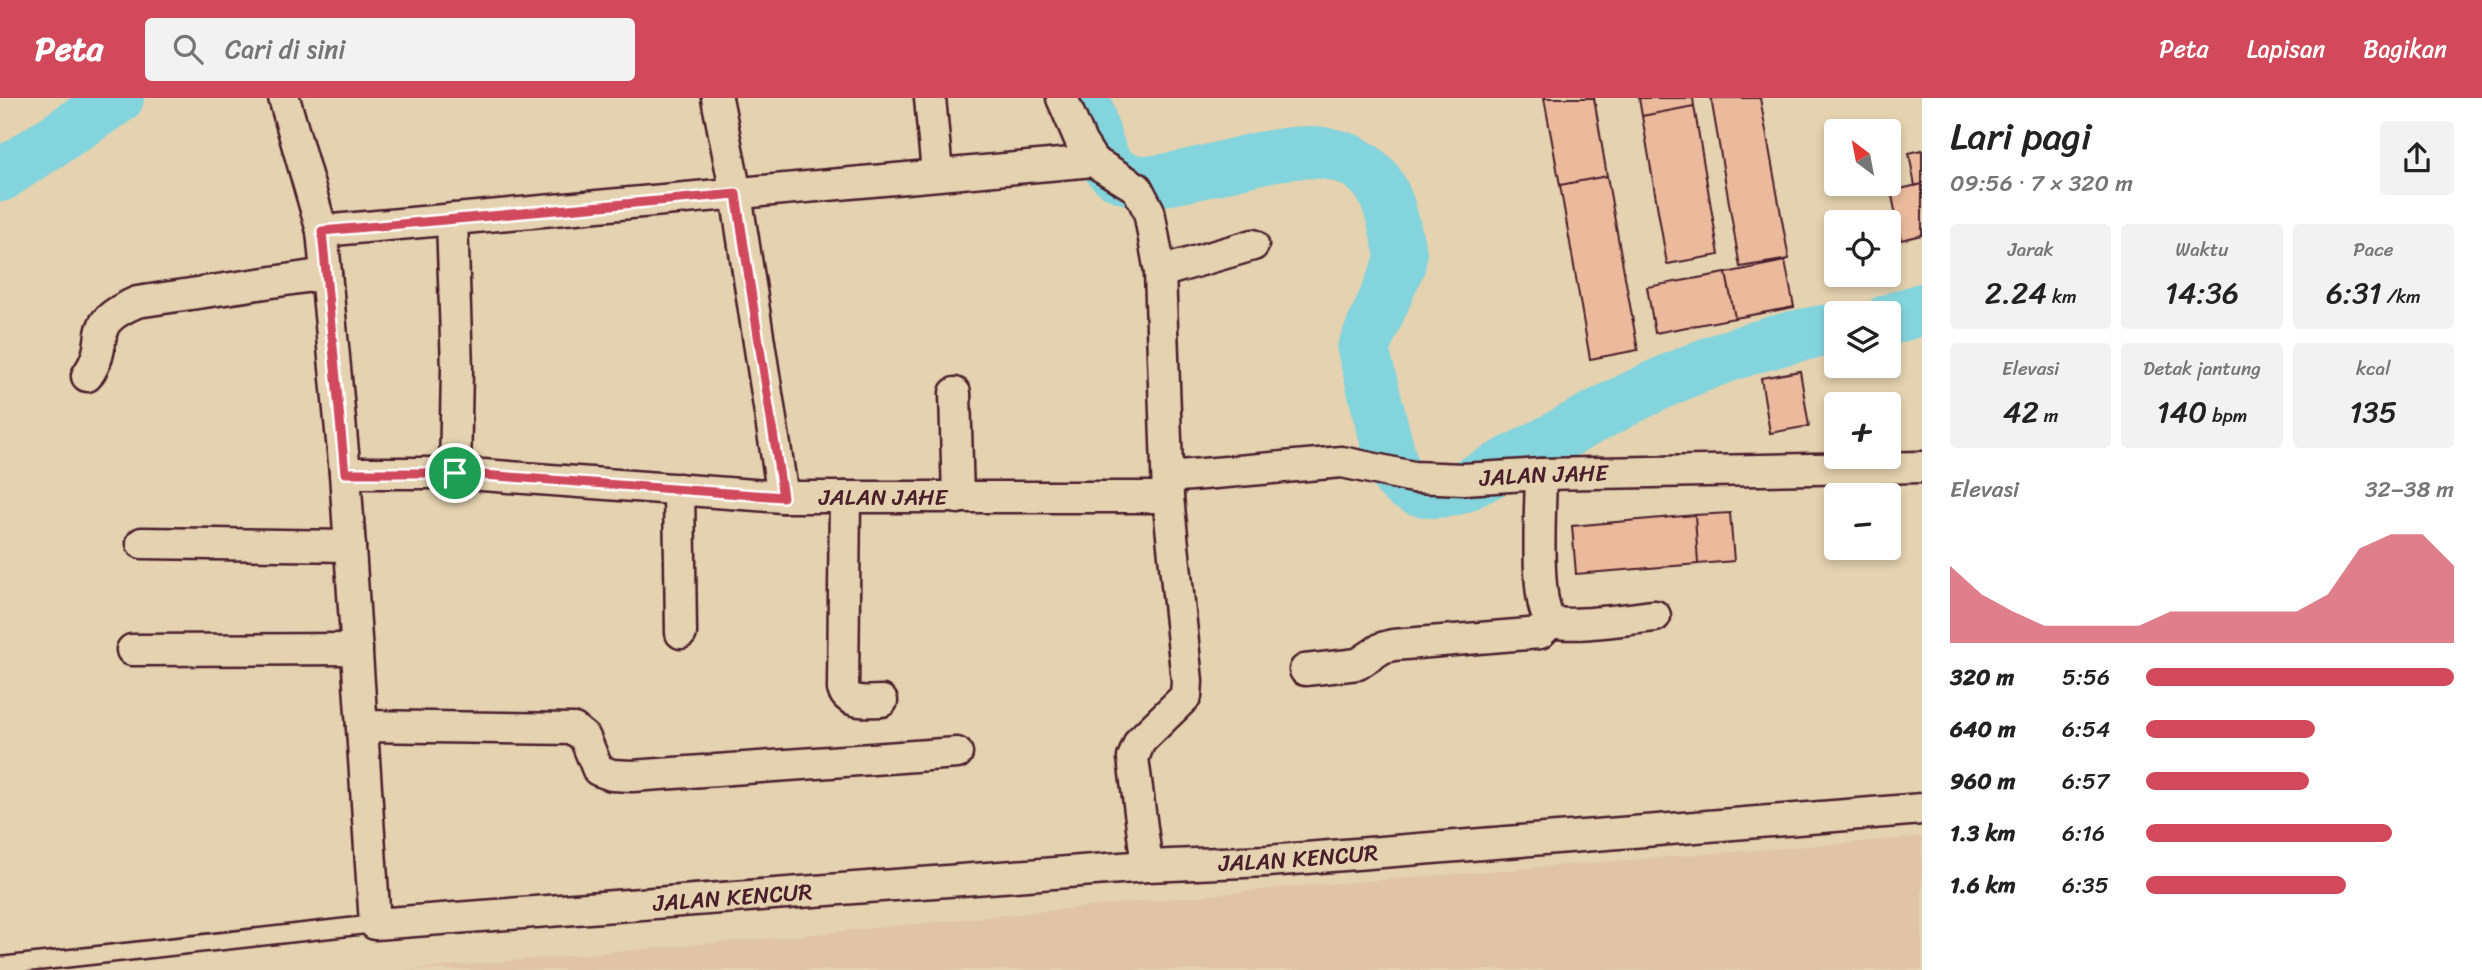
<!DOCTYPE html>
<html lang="id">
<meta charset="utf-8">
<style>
:root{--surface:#fff;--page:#f2f2f2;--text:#222;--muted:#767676;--accent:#d1495b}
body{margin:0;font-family:Sriracha,sans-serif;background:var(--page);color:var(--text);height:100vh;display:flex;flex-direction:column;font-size:26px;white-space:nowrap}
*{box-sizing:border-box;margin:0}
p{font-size:23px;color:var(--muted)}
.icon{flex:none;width:38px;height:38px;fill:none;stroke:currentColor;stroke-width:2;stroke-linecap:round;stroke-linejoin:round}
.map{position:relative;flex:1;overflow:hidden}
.details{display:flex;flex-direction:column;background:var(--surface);width:560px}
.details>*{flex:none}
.needle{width:46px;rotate:328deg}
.tools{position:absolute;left:1824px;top:21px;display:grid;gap:14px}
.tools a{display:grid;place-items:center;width:77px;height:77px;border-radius:7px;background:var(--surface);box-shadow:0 4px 10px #0003;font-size:35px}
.pin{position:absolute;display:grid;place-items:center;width:60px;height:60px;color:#fff;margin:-30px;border:4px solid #fff;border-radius:50%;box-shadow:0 2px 7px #0007}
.round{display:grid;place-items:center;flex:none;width:74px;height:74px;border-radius:7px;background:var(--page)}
.summary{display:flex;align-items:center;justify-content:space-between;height:119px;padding:0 28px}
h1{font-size:38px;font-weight:600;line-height:52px}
.figures{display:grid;grid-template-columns:repeat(3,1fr);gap:10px;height:119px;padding:7px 28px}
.figures div{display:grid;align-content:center;border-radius:7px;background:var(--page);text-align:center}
.figures b{font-size:30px;font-weight:600}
.figures small{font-size:19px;font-weight:400}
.figures p{font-size:19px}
.chart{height:196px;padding:14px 28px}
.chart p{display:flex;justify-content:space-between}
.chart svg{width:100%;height:126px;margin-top:7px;fill:var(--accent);opacity:.7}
ul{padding:0 28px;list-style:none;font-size:23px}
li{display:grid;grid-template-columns:112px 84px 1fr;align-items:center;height:52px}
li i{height:18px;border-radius:9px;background:var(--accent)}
header{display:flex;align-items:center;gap:42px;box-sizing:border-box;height:98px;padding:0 35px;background:var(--accent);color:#fff}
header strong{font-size:33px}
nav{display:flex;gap:38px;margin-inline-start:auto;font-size:24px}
.search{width:490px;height:63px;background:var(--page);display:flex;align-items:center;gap:18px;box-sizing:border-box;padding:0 24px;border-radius:7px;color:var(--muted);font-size:26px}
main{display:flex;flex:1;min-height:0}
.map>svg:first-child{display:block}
.built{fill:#e0c4a5}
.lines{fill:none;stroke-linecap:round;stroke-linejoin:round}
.river{stroke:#83d4dc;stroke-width:52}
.building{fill:#ebba9d;stroke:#4a1f2b;stroke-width:2}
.lane-casing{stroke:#4a1f2b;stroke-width:21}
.street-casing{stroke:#4a1f2b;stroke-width:35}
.lane{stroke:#e4d2b0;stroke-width:16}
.street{stroke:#e4d2b0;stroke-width:30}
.route-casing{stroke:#fff;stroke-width:14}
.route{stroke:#d1495b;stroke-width:9}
.labels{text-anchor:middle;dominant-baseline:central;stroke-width:6;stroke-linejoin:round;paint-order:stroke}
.street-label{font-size:23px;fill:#4a1f2b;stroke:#e4d2b0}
</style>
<header>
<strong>Peta</strong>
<div class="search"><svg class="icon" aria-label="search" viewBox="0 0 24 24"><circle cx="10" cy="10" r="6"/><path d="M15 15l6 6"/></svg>Cari di sini</div>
<nav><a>Peta</a><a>Lapisan</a><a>Bagikan</a></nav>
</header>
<main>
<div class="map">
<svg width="1922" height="872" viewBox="0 0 1922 872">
<rect width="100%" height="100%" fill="#e4d2b0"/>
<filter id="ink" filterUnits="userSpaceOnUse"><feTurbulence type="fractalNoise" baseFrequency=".0143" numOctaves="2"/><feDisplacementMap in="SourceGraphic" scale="14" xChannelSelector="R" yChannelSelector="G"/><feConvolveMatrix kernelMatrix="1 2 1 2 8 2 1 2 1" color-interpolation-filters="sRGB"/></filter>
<g filter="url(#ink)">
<!-- built -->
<path class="built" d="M1922,739v133h-1517l378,-33 507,-50z"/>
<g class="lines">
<!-- river -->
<path class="river" d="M1084,0c6,18 14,57 26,70 46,50 199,-64 264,10 16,18 21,53 27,76l-1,9 -37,86 30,119c11,26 44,28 69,19 125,-62 232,-138 374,-158
M0,78l118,-78
M1888,222l34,-11"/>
</g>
<!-- building -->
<path class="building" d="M1544,0h50l13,78 -47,9z
M1639,0h54l1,8 -52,10z
M1711,0h49l29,161 -49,8z
M1694,8l25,149 -52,9 -25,-148z
M1922,52v34l-7,2 -6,-33z
M1607,78l31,174 -48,9 -30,-174z
M1922,86v51l-21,5 -10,-49z
M1785,163l9,46 -59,11 -9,-45z
M1726,175l9,45 -80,15 -8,-46z
M1800,273l9,55 -39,7 -9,-55z
M1730,415l4,48 -36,3 -3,-49z
M1695,417l3,49 -122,10 -4,-48z"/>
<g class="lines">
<!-- lane casing -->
<g class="lane-casing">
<path id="lane" d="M0,868l375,-42"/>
</g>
<!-- street casing -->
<g class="street-casing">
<g id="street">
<path id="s1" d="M284,0l38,133 23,242 30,451 772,-58 121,-5 654,-52"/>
<path d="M717,0l19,96 47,303"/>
<path d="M930,0l7,75"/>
<path d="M1062,0l19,44 12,19 44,27 12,23 11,61 8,225 19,184 -1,15 -46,45 -7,17 14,108"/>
<path d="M452,121l5,150 -2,104"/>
<path d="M322,133l771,-70"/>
<path d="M1160,174l93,-27"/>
<path d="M87,278c27,-39 -6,-50 50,-74l189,-28"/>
<path d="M955,295l3,105"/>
<path id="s2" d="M345,375h110l328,24h385"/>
<path d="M1541,376c0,23 -8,140 12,148 19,6 80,-4 102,-6"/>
<path id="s3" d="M1168,379l174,-15 71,15 51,2 77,-5 381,-7"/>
<path d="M679,391l2,144"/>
<path d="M845,399l-2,192c6,16 24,12 39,12"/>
<path d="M142,445l208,3"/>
<path d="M132,552l225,-1"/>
<path d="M1305,572l53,-6 24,-16 11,-3 147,-12 12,-12"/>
<path d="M362,628l212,3 11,9 13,32 14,5 20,1 325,-23"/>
</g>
</g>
<!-- lane -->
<use href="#lane" class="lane"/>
<!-- street -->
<use href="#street" class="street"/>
</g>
</g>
<g class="lines" filter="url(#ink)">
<!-- route casing -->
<g class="route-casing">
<path id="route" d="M736,96l47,303 -328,-24h-110l-23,-242z"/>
</g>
<!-- route -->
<use href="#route" class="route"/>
</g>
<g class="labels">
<!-- street labels -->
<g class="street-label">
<text stroke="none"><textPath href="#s3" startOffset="378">JALAN JAHE</textPath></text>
<text stroke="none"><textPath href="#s2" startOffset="539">JALAN JAHE</textPath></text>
<text stroke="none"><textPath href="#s1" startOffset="1759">JALAN KENCUR</textPath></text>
<text stroke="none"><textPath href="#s1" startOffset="1192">JALAN KENCUR</textPath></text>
</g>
</g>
</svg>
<div class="tools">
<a><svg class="needle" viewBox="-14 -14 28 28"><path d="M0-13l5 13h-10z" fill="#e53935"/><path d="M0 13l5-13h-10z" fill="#767676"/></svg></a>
<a><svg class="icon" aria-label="locate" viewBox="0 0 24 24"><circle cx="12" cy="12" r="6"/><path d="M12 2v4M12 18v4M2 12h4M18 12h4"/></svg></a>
<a><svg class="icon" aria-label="layers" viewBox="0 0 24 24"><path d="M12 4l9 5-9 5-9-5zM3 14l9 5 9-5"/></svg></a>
<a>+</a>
<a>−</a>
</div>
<div class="pin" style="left:455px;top:375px;background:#1e9e55"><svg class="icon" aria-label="arrive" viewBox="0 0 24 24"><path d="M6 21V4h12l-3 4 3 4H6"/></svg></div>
</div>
<section class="details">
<div class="summary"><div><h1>Lari pagi</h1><p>09:56 · 7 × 320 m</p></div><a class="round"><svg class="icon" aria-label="share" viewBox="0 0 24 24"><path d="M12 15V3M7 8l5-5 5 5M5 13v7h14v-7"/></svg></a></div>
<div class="figures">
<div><p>Jarak</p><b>2.24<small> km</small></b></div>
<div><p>Waktu</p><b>14:36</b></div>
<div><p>Pace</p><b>6:31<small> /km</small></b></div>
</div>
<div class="figures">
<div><p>Elevasi</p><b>42<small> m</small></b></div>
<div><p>Detak jantung</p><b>140<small> bpm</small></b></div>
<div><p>kcal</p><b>135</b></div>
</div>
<div class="chart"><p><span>Elevasi</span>32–38 m</p>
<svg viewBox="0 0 160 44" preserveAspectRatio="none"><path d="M0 44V17L10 27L20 33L30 38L40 38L50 38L60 38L70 33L80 33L90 33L100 33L110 33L120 27L130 11L140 6L150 6L160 17V44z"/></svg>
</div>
<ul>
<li><b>320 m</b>5:56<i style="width:100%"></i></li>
<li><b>640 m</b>6:54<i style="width:55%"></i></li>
<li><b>960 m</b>6:57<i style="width:53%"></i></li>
<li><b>1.3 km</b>6:16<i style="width:80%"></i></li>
<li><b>1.6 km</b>6:35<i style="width:65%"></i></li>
</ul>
</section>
</main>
